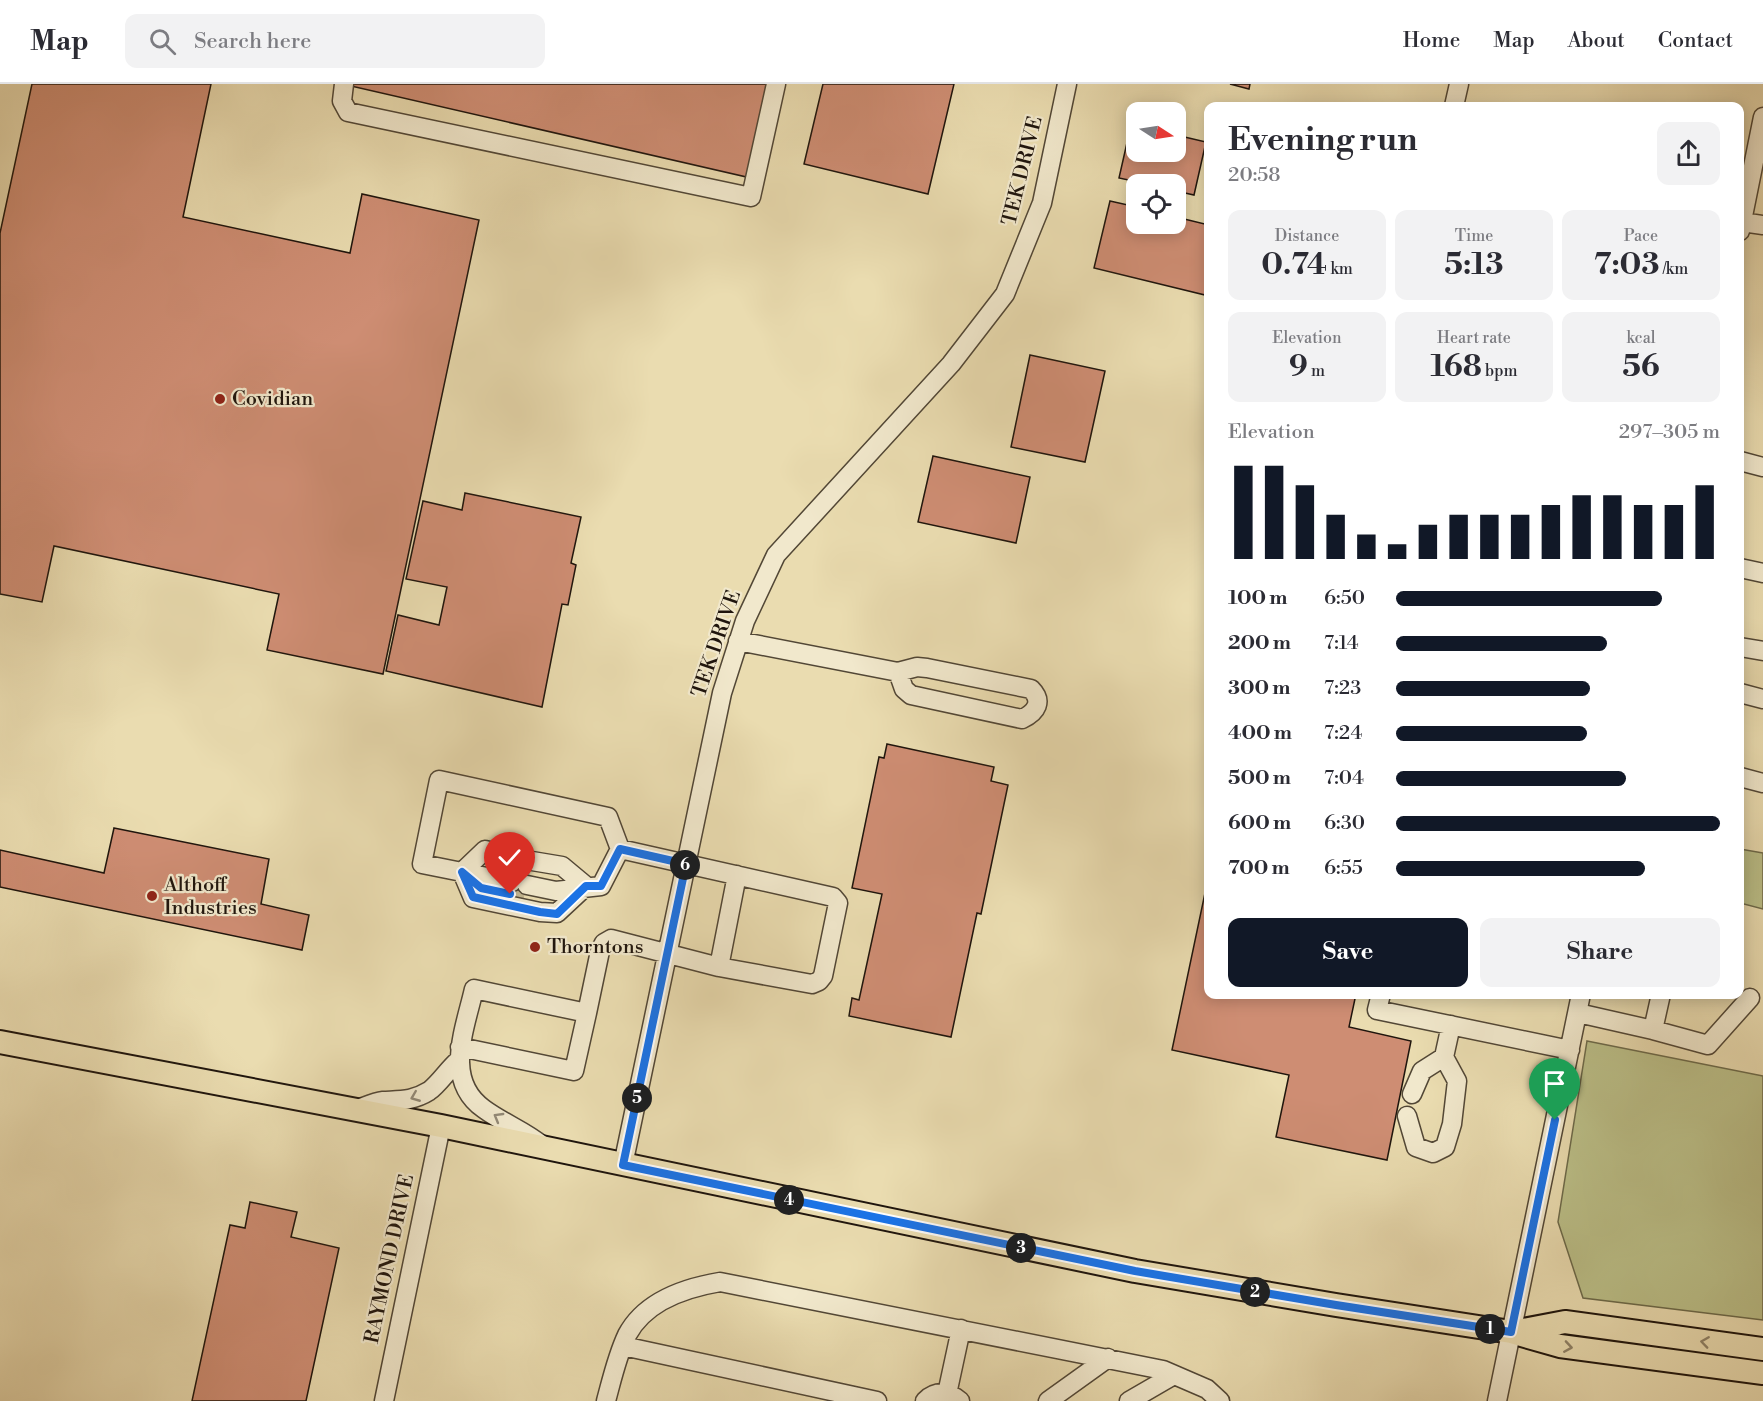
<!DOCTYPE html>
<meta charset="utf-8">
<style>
:root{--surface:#fff;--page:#f2f2f3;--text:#2b2b33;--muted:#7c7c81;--line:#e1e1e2;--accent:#111827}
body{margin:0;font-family:"Libre Bodoni",serif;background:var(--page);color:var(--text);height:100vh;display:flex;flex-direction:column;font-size:22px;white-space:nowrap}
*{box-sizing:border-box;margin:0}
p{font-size:20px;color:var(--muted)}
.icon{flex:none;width:33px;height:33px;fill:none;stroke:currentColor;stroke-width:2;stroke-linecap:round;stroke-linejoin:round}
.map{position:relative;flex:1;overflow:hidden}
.drawer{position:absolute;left:1204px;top:18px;width:540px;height:897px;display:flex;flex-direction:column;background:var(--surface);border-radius:12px;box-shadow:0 3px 15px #0003}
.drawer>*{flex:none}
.needle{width:39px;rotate:102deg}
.fabs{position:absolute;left:1126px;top:18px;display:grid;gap:12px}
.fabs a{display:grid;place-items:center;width:60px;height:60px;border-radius:12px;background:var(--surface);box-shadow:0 3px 15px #0003;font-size:30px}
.pin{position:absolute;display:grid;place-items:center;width:51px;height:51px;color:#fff;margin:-62px -26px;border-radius:50% 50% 50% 0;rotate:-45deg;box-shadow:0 0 6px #0007}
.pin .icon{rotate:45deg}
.km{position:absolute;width:30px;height:30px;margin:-15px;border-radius:50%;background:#222;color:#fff;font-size:16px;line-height:30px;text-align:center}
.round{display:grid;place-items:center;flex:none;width:63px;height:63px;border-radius:12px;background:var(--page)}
.headline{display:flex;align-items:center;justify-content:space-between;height:102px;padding:0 24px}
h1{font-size:33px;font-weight:700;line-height:45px}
.stats{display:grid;grid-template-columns:repeat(3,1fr);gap:9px;height:102px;padding:6px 24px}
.stats div{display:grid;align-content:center;border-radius:12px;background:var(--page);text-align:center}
.stats b{font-size:30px;font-weight:700}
.stats small{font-size:16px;font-weight:400}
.stats p{font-size:16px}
.chart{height:168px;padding:12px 24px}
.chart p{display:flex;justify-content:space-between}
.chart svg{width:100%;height:108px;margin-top:6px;stroke:var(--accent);stroke-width:6}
.primary-button{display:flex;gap:12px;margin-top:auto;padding:12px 24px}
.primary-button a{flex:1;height:69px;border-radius:12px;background:var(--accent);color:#fff;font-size:24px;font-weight:700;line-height:69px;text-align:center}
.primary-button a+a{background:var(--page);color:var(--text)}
ul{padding:0 24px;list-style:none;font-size:20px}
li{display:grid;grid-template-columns:96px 72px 1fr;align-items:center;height:45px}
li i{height:15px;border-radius:8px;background:var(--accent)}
header{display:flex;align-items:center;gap:36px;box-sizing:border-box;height:84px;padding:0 30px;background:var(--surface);border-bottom:2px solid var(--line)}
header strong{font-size:28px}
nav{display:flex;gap:33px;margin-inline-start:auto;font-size:21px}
.search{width:420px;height:54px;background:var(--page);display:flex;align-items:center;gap:15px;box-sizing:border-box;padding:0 21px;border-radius:12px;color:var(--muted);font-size:22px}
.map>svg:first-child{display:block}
.green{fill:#bbbf88;stroke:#6d6a4a;stroke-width:1.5}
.building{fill:#ce8d73;stroke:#1f150d;stroke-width:1.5}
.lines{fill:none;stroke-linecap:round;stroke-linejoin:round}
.minor-tunnel{stroke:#c1b48f;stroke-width:18;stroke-dasharray:18 9;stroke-linecap:butt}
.minor-casing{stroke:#524736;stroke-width:21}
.major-casing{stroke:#1f150d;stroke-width:26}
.minor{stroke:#f1e8cc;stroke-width:18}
.major{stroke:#eadcb0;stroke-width:22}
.oneway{stroke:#928976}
.oneway2{stroke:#8f8267}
.route-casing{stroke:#fff;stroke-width:12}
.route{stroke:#1a73e8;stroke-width:8}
.poi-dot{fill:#8f2418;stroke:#f1e8cc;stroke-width:2}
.labels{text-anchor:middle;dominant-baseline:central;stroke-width:4.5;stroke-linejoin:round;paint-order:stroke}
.street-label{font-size:20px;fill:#1f150d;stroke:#f1e8cc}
.poi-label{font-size:20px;fill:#1f150d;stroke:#f1e8cc;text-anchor:start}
</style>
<header>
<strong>Map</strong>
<div class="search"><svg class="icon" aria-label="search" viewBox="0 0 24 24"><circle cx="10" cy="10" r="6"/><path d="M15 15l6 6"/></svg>Search here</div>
<nav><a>Home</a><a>Map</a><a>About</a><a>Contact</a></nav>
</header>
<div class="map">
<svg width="1763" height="1317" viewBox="0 0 1763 1317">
<rect width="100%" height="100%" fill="#eadcb0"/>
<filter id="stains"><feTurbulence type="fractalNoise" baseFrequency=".00333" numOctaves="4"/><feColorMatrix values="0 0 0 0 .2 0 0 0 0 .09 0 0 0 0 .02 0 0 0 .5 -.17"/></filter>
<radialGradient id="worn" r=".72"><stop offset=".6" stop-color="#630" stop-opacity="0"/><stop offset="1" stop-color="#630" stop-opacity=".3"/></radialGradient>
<!-- green -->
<path class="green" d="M1740,765l23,4v56l-23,-6z
M1587,957l176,35v244l-180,-22 -25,-76z"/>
<!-- building -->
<path class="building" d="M32,0h179l-28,133 167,36 12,-59 117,26 -96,454 -116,-24 12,-56 -225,-48 -12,56 -42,-8v-361z
M352,0h421l-22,94 -400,-92z
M823,0h131l-26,110 -124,-30z
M1230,0h20l-1,5z
M1131,41l6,2v25h39v-17l30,7 -12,53 -18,-4v-7h-29l-28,-6z
M1110,117l27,6v17h39v-7l33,8v53l-4,17 -111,-27z
M1030,271l75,16 -20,91 -74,-15z
M933,372l97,21 -14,66 -98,-21z
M465,409l116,24 -10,46 5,2 -8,40 -6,-1 -20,103 -156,-36 12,-56 41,10 8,-38 -41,-8 17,-78 39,9z
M887,660l107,23 -3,14 17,4 -27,129 -4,-1 -26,124 -102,-21 3,-18 7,2 23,-106 -30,-6 27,-131 5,1z
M114,744l155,31 -8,45 48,11 -7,35 -302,-63v-37l104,23z
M1209,790v120h147l-7,33 62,14 -24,119 -111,-23 13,-62 -117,-25z
M250,1118l47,10 -6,25 48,11 -33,153h-114l38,-176 15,3z"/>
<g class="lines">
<!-- minor-tunnel -->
<path class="minor-tunnel" d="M514,784l16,4
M510,810l14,3"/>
<!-- minor casing -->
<g class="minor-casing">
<path id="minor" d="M344,0l-2,17 6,11 403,85 25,-113
M1454,22l5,-22
M1742,138l21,3
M1740,147l23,-114
M1740,377l23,6
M1740,484l23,5
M738,557l160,31 19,-5 10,1 104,21c12,12 6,23 -9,30l-111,-24 -7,-6 -6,-17
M1740,563l23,4
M1740,609l23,6
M1740,693l23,6
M532,777l30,5 24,20
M462,788l11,26 67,14 17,1 29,-27
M462,788l23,-22 30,7
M512,798l-90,-18 17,-84 169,37 12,32 213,48 5,6 -15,73 -4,5 -7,3 -93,-17 -108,-28 -7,4 -4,8 -13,62
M527,801l29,6 45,-5 19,-37
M719,883l18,-92
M1381,910l-4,16 193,40
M1578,929l75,17 8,-36
M1653,946l55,15 42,-47
M460,963l114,24 13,-58 -113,-24c-9,40 -31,91 10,120 19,14 41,22 59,37
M1412,1010l10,-23 22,-14
M355,1026c9,-3 19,-8 28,-9 18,-1 30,0 46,-10 10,-7 20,-23 30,-31
M1407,1032l9,31 17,6 12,-6 7,-23 5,-43 -13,-24 7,-32
M623,1081l99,-472 23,-72 31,-66 175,-191 54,-70 37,-91 25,-119
M623,1262l254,55
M947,1310l14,-65
M384,1317l57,-275
M606,1317c6,-22 11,-45 21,-66 18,-34 57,-47 93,-53l443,88 44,19 13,12
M925,1317c11,-11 24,-10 35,0
M1048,1317l60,-43
M1129,1317l45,-26
M1497,1317l84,-407"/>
</g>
<!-- major casing -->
<g class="major-casing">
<path id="major" d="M0,958l441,84 694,145 201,34 175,27 49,14 203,27
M1518,1247l47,-9 198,27"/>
</g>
<!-- minor -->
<use href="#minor" class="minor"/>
<!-- major -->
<use href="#major" class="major"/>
</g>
<!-- one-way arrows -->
<defs><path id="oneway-chevron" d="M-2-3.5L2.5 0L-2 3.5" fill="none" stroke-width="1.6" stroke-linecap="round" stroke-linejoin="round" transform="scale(1.5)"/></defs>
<g class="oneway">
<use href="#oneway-chevron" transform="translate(415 1013) rotate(158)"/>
<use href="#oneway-chevron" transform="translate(498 1033) rotate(-150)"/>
</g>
<g class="oneway2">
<use href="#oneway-chevron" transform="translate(1705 1258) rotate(-172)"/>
<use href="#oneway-chevron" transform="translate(1568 1263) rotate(9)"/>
</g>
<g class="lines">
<!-- route casing -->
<g class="route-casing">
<path id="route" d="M510,810l-29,-6 -19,-16 11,25 67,15 17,2 29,-28h15l19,-37 66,15 -63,301 512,106 201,34 175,27 44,-212"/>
</g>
<!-- route -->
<use href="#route" class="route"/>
</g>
<!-- markers -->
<g class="poi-dot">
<circle cx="220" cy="315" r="6"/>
<circle cx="152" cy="812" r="6"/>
<circle cx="535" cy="863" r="6"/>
</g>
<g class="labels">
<!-- street labels -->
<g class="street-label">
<text transform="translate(1023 87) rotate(-76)">TEK DRIVE</text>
<text transform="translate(717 560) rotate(-71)">TEK DRIVE</text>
<text transform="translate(390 1175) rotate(-78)">RAYMOND DRIVE</text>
</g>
<!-- poi labels -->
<g class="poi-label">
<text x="232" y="315">Covidian</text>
<text x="164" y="801">Althoff<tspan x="164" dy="23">Industries</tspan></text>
<text x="547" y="863">Thorntons</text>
</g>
</g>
<rect width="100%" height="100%" filter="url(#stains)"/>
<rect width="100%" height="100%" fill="url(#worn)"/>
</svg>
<div class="fabs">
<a><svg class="needle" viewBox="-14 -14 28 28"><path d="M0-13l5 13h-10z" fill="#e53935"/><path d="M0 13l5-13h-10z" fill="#7c7c81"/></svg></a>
<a><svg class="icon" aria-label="locate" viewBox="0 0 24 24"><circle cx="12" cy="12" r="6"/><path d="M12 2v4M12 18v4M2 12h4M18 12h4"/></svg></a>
</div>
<div class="pin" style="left:1555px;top:1036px;background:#1e9e55"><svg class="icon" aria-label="arrive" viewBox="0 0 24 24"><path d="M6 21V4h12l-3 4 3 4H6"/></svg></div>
<div class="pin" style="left:510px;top:810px;background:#d93025"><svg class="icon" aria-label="check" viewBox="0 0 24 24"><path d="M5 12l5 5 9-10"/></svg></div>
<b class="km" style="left:1490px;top:1245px">1</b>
<b class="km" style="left:1255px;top:1208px">2</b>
<b class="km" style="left:1021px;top:1164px">3</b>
<b class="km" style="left:789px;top:1116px">4</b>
<b class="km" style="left:637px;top:1014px">5</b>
<b class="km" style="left:685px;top:781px">6</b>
<section class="drawer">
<div class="headline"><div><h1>Evening run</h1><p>20:58</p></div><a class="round"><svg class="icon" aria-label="share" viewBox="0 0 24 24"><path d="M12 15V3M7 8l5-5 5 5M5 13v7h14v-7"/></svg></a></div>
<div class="stats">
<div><p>Distance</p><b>0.74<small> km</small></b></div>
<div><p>Time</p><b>5:13</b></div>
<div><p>Pace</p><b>7:03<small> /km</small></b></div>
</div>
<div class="stats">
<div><p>Elevation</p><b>9<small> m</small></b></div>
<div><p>Heart rate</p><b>168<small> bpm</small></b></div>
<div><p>kcal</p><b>56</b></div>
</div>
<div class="chart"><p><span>Elevation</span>297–305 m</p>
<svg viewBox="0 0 160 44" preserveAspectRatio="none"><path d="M5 44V6M15 44V6M25 44V14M35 44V26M45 44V34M55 44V38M65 44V30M75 44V26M85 44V26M95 44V26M105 44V22M115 44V18M125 44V18M135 44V22M145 44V22M155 44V14"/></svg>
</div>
<ul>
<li><b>100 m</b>6:50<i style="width:82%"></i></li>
<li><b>200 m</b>7:14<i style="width:65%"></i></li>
<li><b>300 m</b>7:23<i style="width:60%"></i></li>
<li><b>400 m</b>7:24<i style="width:59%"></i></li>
<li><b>500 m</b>7:04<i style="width:71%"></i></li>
<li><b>600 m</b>6:30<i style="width:100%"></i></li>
<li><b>700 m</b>6:55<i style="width:77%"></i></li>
</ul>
<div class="primary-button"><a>Save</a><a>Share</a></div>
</section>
</div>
